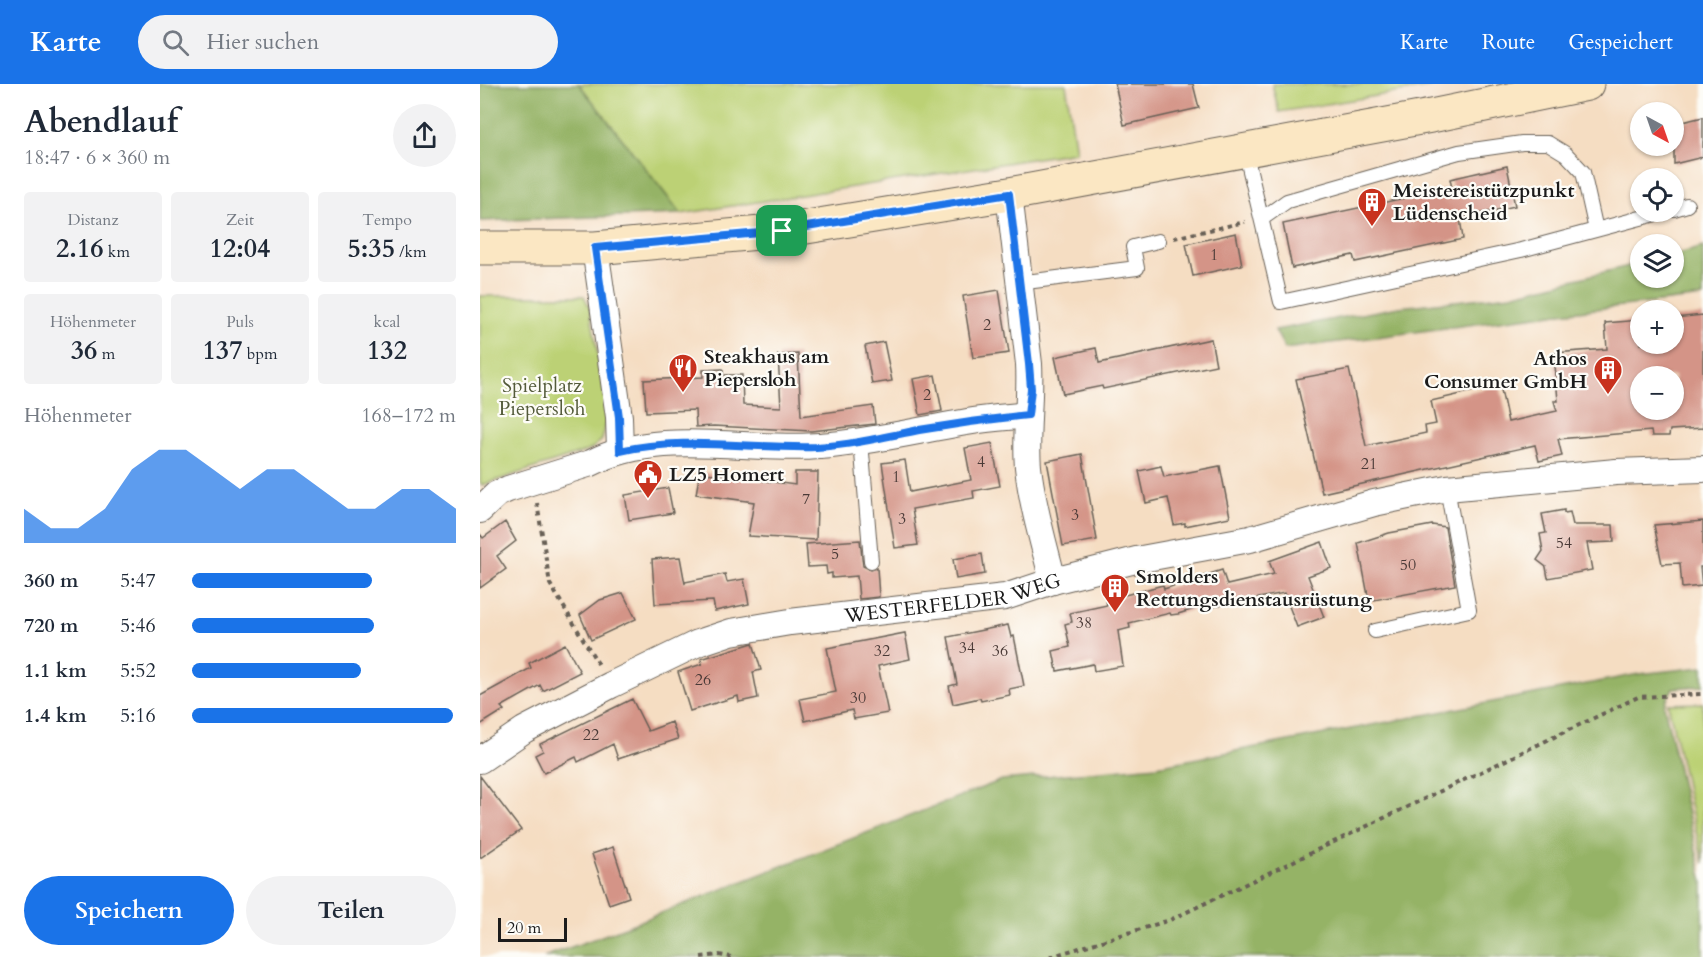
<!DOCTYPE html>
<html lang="de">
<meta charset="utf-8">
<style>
:root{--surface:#fff;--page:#f2f2f3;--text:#1f2937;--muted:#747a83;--accent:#1a73e8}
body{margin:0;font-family:Cardo,serif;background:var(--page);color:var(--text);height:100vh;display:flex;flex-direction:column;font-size:22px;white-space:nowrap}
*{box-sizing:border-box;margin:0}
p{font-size:20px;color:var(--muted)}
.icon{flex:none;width:33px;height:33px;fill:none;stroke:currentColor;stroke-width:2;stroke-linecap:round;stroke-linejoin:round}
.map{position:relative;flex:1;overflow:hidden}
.drawer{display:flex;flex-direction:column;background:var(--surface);width:480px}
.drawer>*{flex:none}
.needle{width:39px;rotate:140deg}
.fabs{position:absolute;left:1150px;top:18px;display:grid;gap:12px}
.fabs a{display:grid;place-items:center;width:54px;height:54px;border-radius:50%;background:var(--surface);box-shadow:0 2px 4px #0004;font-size:30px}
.scale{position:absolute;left:18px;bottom:15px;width:69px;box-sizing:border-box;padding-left:6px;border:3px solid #1c1c1c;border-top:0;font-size:16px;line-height:21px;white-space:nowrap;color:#1c1c1c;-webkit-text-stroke:4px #fdfcf7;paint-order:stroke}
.pin{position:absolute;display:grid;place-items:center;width:51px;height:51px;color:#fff;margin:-26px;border-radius:12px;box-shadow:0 3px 9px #0006}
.round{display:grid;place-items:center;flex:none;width:63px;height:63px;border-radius:32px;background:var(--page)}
.headline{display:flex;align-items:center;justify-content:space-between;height:102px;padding:0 24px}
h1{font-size:33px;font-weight:800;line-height:45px}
.metrics{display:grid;grid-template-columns:repeat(3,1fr);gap:9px;height:102px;padding:6px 24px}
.metrics div{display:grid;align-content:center;border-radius:6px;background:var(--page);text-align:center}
.metrics b{font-size:26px;font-weight:800}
.metrics small{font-size:16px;font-weight:400}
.metrics p{font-size:16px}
.chart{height:168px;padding:12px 24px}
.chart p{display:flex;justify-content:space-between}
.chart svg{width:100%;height:108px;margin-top:6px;fill:var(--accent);opacity:.7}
.action{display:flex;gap:12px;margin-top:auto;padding:12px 24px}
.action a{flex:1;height:69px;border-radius:36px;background:var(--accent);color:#fff;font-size:24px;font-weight:800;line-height:69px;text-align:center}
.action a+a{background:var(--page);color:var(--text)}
ul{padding:0 24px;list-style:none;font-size:20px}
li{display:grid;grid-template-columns:96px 72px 1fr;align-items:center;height:45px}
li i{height:15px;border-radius:8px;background:var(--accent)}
header{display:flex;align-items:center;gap:36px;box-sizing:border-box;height:84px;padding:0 30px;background:var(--accent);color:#fff}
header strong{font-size:28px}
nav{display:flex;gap:33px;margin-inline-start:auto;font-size:21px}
.search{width:420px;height:54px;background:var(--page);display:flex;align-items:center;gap:15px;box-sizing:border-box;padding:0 21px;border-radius:33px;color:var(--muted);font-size:22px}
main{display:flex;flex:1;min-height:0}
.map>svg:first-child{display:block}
.green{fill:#bcd175;stroke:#6c7648;stroke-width:1.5}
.forest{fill:#95b366;stroke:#586841;stroke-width:1.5}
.building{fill:#d49487;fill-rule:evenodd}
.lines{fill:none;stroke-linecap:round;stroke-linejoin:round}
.service-casing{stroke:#686056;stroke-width:16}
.minor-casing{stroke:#686056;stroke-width:28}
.secondary-casing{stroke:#686056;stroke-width:35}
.path{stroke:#686056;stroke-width:4;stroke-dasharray:4.5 4.5;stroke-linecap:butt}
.service{stroke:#fff;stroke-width:14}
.minor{stroke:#fff;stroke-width:26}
.secondary{stroke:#fbe7c3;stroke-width:33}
.route-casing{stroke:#fff;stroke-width:12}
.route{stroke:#1a73e8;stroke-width:8}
.labels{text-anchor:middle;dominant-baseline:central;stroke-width:4.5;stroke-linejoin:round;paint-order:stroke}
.number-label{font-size:16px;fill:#4a3a37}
.poi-label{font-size:20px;font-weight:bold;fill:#1c1c1c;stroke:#fdfcf7;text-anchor:start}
.park-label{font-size:20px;fill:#545b3b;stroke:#fdfcf7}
.street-label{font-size:20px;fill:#1c1c1c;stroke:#fdfcf7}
</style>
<header>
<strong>Karte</strong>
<div class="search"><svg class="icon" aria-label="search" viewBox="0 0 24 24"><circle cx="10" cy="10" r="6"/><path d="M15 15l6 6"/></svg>Hier suchen</div>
<nav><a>Karte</a><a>Route</a><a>Gespeichert</a></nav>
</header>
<main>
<section class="drawer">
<div class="headline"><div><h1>Abendlauf</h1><p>18:47 · 6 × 360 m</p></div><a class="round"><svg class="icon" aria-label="share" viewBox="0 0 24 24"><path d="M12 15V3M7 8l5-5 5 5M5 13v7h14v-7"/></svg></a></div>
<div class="metrics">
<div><p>Distanz</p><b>2.16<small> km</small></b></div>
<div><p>Zeit</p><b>12:04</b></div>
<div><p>Tempo</p><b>5:35<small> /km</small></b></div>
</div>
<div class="metrics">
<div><p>Höhenmeter</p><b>36<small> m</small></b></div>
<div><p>Puls</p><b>137<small> bpm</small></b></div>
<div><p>kcal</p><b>132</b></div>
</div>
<div class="chart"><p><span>Höhenmeter</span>168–172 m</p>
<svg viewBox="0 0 160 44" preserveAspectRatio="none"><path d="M0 44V30L10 38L20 38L30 30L40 14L50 6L60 6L70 14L80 22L90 14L100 14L110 22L120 30L130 30L140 22L150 22L160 30V44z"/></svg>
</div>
<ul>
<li><b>360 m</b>5:47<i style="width:68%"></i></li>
<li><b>720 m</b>5:46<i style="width:69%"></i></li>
<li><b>1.1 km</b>5:52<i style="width:64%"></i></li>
<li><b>1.4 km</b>5:16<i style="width:99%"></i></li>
</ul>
<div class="action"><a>Speichern</a><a>Teilen</a></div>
</section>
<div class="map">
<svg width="1223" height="873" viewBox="0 0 1223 873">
<rect width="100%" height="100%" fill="#fdfcf7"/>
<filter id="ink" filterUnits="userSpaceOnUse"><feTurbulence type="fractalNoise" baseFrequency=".0167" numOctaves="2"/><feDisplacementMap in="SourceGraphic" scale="12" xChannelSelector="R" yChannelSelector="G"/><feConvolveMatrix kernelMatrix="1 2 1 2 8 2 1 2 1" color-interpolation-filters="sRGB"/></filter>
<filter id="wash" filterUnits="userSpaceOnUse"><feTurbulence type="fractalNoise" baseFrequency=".008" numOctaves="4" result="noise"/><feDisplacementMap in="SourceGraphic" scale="24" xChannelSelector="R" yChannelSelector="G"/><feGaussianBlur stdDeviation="1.35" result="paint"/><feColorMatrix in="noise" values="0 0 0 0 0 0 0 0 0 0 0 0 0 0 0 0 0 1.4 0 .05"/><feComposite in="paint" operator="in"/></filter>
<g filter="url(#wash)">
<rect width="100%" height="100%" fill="#f5ddc2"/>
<!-- green -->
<path class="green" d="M99,0h487l10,68 -395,62z
M792,0h158l1,3 -152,25z
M0,212h104l6,12 18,107 -6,25 -12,10 -108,35 -2,-3z
M1223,619v160l-35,-159z"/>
<!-- forest -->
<path class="forest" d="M0,0h99l102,130 -201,7z
M1223,163v50l-143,16 -275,36 -10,-19 124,-23 112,-12 130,-32v15h33v-23z
M1223,583v19l-30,2 -9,17 39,177v75h-1159l66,-24 392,-153 155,-14 482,-92z"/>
<g id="blocks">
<!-- building -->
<path class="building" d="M635,0h78l6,24 -75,17z
M1223,33v40l-29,7v-40z
M1027,82l8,40 -55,12 3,21 -108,23 -2,-7 -61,13 -9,-44 169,-36 -2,-9z
M756,149l6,32 -49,11 -7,-32z
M519,206l10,63 -36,5 -10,-62z
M1223,231v113l-33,2 -1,6h-17l-1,-5 -93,8 4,17 -23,5 -4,-16 -213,48 -26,-114 53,-10 17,77 60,-13 -1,-7 11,-2 -5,-23 69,-16 8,37 49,-11 -3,-10h4l-4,-48 53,-4 -2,-26 36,-3v24h33v-26zM1161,292h33v34h-33z
M731,255l5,26 -113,24 -1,-3 -39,8 -8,-37 41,-9 3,15z
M404,258l8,39 -20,3 -7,-38z
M318,270l3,62 72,-10 2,18 -64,7 -97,-5 -18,1 -1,-17 -49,2 -2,-32 59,-3v-7l20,-1v6h19l1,30 38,2 -3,-52z
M455,291l7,36 -22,4 -7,-36z
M512,359l8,43 -27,5 1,7 -62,11 6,36 -23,3 -13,-85 23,-3 5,32 61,-12 -6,-32z
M602,370l15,86 -34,6 -16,-85z
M681,382l3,11 56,-11 10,51 -45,9v-3l-11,2 -6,-27 -22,5 -7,-32z
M315,388h23l-2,68 -68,-4 6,-34 -58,-8 3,-17 7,-4 89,12z
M188,404l5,25 -44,7 -4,-25z
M1084,426v3l6,-1 3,13h40l1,17 -27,1 5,27 -44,8 -2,-11 -9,-7 6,-9 -3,-17 6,-1 -4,-19z
M1223,437v46h-3l2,19 -20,2 -2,-25 -18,1 -8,-39z
M25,438l11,19 -19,15 9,13 -26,19v-54l3,4z
M952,441l13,2 10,58 -86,16 -11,-58 31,-10z
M380,456l3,26 8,4 6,-2 2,29 -20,2 -2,-23 -25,2v-5l-5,1 -1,-8 -18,1 -2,-23z
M842,458l9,26 -23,8 16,41 -27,10 -13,-34 -76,15 -1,-3 -29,9 -7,1 -1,-2 -41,10 1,5 -12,3 5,35 -29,5 -1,-7 -36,7 -4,-20 17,-4 -5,-23 7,-2 -2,-9 37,-8 -1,-5 57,-15 1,4 58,-19 5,15 47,-11 -5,-13z
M502,470l3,20 -29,5 -3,-20z
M200,473l5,27v-2l40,-8 2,8 17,-3 5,25 -34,7 -2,-10 -58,3 -3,-45z
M143,509l13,26 -45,21 -11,-25 20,-15z
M528,541l3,12 3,-1 10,50 -15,3 1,6 -29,6 -1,-3 -27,6 -4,-18 8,-2 -9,-47z
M425,549l5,26 -32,7 10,47 -34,6 -2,-9 -47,11 -5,-22 36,-7 -9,-44z
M273,559l8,27 -8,2 5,26 -19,4 -1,-6 -48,15 -12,-39 24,-8 -1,-5z
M85,560l15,28 -37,19 -3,-6 -39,22 3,3 -24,15v-29l51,-28 -2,-5z
M152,615l16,32 24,-9 6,17 -60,20 -5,-15 -35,18 -2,-5 -32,16 -9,-18 8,-4 -3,-7z
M0,692l41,54 -41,28z
M133,763l16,50 -20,7 -17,-50z"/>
</g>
</g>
<g filter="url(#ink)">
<use href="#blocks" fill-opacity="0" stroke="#686056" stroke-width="1.5"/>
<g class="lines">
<!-- service casing -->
<g class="service-casing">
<path id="service" d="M765,66l36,152 240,-52 142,-38
M1194,125l13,-4
M783,134l24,-17 172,-49 63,-9h26l18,11 17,18 13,58
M538,199l119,-15 -4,-21 25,-6
M381,357l10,120
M895,547l94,-21 -22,-122"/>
</g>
<!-- minor casing -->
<g class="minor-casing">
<g id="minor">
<path d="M529,110l20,170c2,34 -4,69 -1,103 4,38 16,77 25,114"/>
<path d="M115,164l24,169 1,34"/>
<path d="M0,426l17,-16 11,-5 83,-26c69,-36 155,-11 229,-17 52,-4 103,-17 153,-25 18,-3 37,-4 55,-6"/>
<path id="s1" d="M0,676l44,-30 87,-45 87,-42 33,-11 59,-10 215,-25 48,-16 83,-21 114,-21 124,-36 73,-15 169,-16 87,-3"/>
</g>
</g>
<!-- secondary casing -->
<g class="secondary-casing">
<path id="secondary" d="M0,164h115l187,-17 227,-37 422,-78 156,-32"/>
</g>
<!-- path -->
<path class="path" d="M694,154l71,-16
M57,419l13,81 50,83
M221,873l18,-2 12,2
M570,873l120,-37 468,-223 65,-3"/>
<!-- service -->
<use href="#service" class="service"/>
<!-- minor -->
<use href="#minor" class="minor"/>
<!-- secondary -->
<use href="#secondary" class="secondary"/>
</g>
</g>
<g class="lines" filter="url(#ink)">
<!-- route casing -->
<g class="route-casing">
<path id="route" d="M529,110l20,170 2,25 -3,26c-37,4 -73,9 -109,15 -34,7 -68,15 -103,17 -66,2 -132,-11 -196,4l-1,-34 -24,-169 187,-17z"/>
</g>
<!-- route -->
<use href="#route" class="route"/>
</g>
<!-- icons -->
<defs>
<g id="building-pin" transform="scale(1.5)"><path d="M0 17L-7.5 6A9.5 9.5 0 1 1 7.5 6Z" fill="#c8321e" stroke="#fdfcf7"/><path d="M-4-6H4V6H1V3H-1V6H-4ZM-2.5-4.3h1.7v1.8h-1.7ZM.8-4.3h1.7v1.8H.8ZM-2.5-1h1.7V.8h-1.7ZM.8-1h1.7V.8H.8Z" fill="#fff"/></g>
<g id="restaurant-pin" transform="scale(1.5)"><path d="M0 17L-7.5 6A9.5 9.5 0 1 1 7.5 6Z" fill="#c8321e" stroke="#fdfcf7"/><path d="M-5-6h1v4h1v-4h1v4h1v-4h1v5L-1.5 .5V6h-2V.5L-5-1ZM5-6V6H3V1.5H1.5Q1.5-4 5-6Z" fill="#fff"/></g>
<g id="civic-pin" transform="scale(1.5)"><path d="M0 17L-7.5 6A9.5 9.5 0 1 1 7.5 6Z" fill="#c8321e" stroke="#fdfcf7"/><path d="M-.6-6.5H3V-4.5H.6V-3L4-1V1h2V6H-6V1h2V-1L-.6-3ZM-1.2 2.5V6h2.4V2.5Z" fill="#fff"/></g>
</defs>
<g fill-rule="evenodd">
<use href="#building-pin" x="892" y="118"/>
<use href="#restaurant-pin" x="203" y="284"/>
<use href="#building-pin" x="1128" y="286"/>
<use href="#civic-pin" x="168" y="390"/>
<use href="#building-pin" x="635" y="504"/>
</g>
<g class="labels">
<!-- number labels -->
<g class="number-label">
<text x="734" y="171">1</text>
<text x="507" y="241">2</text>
<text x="447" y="311">2</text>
<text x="501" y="378">4</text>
<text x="889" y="380">21</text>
<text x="416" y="393">1</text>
<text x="326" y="415">7</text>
<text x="595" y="431">3</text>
<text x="422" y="435">3</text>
<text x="1084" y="459">54</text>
<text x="355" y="470">5</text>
<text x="928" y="481">50</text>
<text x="604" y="539">38</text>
<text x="487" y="564">34</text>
<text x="402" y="567">32</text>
<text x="520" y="567">36</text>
<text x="223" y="596">26</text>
<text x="378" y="614">30</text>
<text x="111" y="651">22</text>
</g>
<!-- poi labels -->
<g class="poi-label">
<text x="913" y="106">Meistereistützpunkt<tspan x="913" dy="23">Lüdenscheid</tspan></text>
<text x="224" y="272">Steakhaus am<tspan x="224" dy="23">Piepersloh</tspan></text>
<text x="1107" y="274" text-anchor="end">Athos<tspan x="1107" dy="23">Consumer GmbH</tspan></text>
<text x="189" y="390">LZ5 Homert</text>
<text x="656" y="492">Smolders<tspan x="656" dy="23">Rettungsdienstausrüstung</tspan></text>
</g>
<!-- park labels -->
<g class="park-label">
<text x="62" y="301">Spielplatz<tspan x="62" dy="23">Piepersloh</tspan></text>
</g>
<!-- street labels -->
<g class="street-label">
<text stroke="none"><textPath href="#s1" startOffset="507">WESTERFELDER WEG</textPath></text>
</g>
</g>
</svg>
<div class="fabs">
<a><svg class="needle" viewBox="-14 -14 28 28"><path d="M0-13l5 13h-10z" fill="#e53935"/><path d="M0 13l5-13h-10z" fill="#747a83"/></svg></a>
<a><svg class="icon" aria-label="locate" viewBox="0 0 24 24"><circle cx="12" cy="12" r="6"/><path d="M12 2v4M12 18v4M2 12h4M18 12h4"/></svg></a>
<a><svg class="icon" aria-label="layers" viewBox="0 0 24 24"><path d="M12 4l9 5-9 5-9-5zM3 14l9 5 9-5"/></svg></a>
<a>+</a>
<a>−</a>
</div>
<div class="scale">20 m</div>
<div class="pin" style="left:302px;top:147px;background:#1e9e55"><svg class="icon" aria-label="arrive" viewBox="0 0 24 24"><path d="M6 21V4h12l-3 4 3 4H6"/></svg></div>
</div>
</main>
